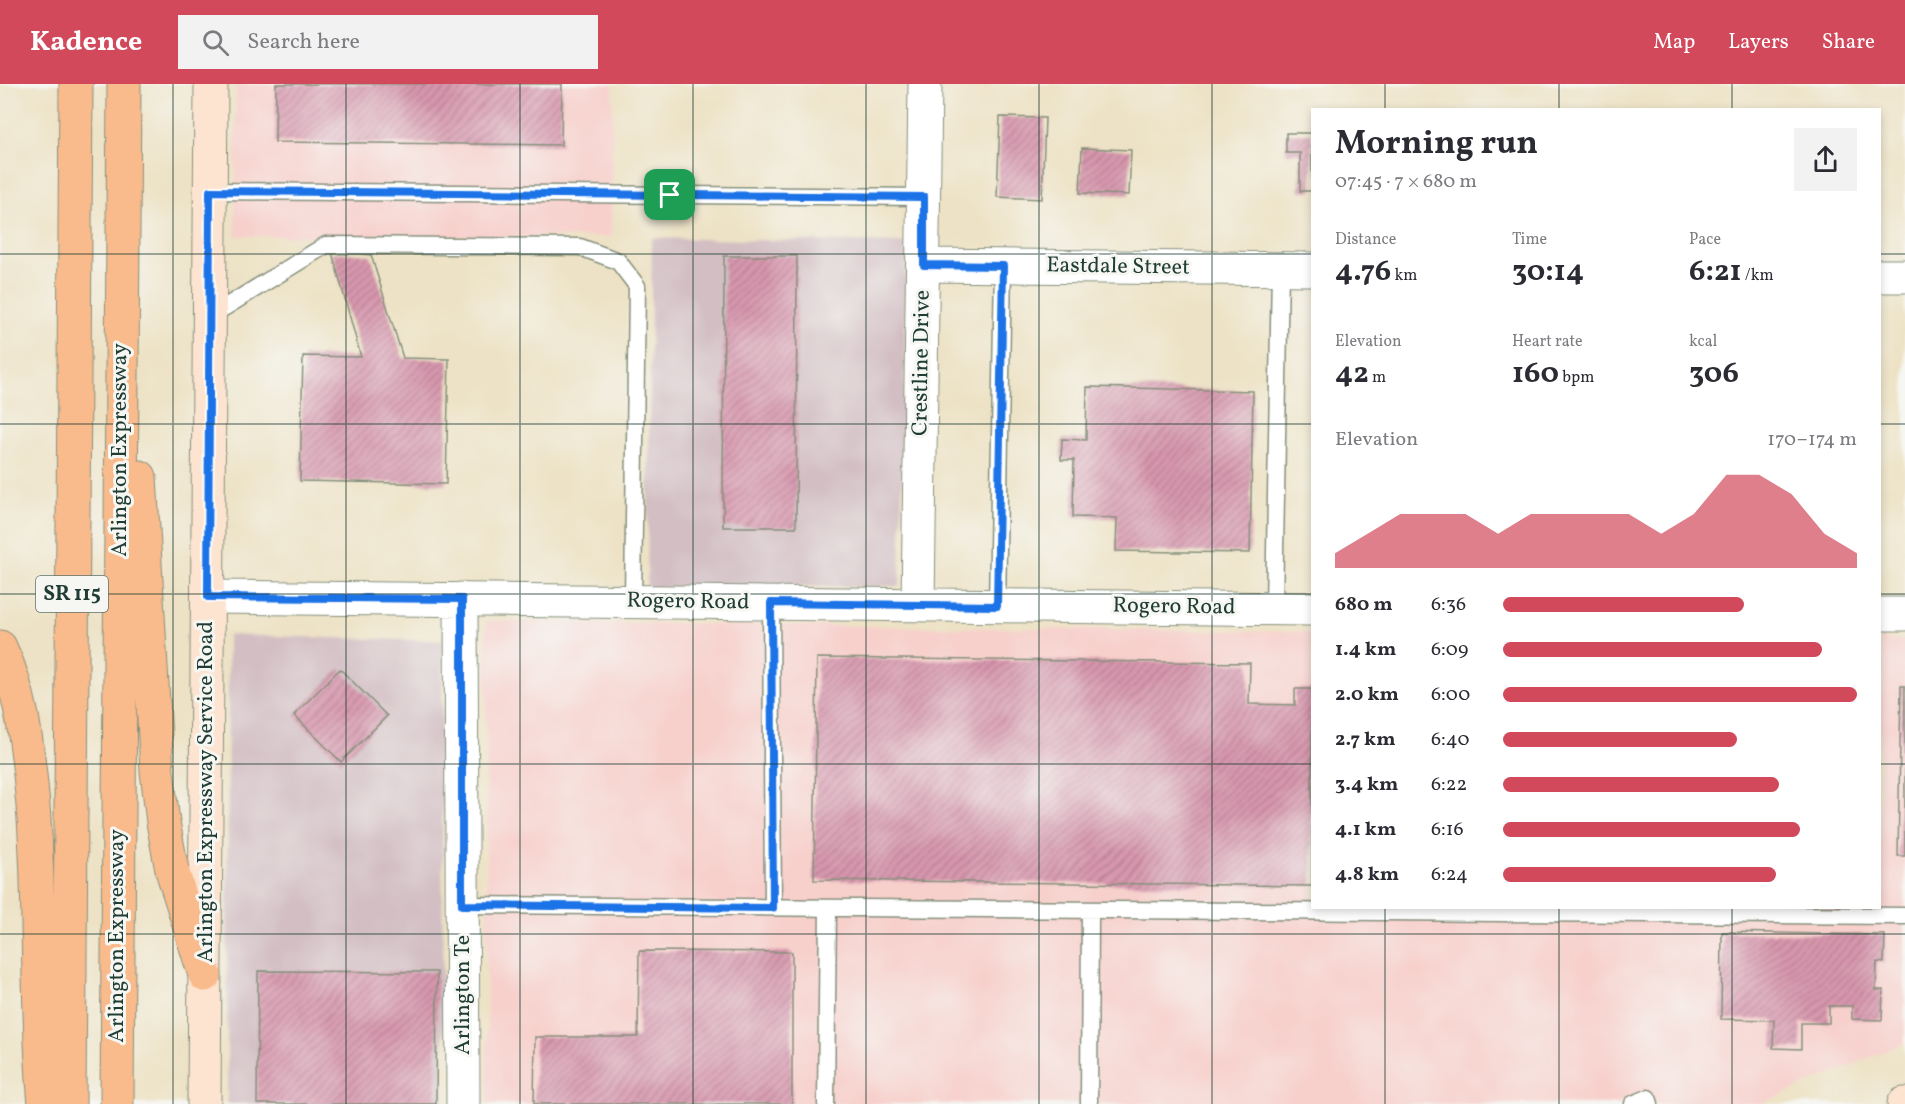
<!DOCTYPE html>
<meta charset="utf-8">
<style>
:root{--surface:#fff;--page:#f2f2f3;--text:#2b2b33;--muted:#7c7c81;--accent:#d1495b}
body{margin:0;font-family:Vollkorn,serif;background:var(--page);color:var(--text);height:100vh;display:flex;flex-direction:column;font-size:22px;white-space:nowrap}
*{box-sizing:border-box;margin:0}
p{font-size:20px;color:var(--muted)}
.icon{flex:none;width:33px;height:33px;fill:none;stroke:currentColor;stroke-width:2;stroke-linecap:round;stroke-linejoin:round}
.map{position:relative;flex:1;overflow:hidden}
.details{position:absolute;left:1311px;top:24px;width:570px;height:801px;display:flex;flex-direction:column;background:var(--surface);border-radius:0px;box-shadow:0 3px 9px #0003}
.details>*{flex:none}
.pin{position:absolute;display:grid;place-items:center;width:51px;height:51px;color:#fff;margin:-26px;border-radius:12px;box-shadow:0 3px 9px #0006}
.round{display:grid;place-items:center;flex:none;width:63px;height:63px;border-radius:0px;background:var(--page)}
.head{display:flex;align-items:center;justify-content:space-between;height:102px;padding:0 24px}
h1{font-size:33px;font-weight:700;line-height:45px}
.figures{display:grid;grid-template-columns:repeat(3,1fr);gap:9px;height:102px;padding:6px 24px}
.figures div{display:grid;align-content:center}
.figures b{font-size:30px;font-weight:700}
.figures small{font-size:16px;font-weight:400}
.figures p{font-size:16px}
.chart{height:168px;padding:12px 24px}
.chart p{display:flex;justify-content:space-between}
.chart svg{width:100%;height:108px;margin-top:6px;fill:var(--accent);opacity:.7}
ul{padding:0 24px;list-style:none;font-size:20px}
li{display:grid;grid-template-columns:96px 72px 1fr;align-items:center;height:45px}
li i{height:15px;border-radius:8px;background:var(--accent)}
header{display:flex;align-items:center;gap:36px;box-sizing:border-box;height:84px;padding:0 30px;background:var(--accent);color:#fff}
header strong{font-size:28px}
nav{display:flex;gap:33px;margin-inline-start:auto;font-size:21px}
.search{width:420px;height:54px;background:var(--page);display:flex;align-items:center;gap:15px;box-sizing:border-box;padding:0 21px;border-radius:0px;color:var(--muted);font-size:22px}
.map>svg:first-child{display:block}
.built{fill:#f7d0cc}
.industrial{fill:#d2bec3}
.building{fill:url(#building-hatch)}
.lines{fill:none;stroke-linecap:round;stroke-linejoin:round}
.lane-casing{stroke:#86907c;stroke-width:19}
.street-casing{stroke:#86907c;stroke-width:35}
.secondary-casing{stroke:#86907c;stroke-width:35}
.highway-casing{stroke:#86907c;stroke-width:35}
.lane{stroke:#fff;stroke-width:16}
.street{stroke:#fff;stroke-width:33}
.secondary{stroke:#fde4d1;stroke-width:33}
.highway{stroke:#fabb8c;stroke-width:33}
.route-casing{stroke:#fff;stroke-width:12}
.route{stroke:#1a73e8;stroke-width:8}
.grid{fill:none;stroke:#1f3d34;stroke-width:1.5;stroke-opacity:0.55}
.labels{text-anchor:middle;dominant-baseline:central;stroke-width:6;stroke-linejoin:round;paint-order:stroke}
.shield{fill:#f6f6f2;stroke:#60746d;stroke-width:1.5}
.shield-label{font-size:21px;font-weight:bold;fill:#1f3d34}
.street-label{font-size:22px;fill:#1f3d34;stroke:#f6f6f2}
</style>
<header>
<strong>Kadence</strong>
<div class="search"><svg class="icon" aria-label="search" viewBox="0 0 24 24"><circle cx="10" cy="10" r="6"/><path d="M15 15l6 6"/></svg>Search here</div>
<nav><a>Map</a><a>Layers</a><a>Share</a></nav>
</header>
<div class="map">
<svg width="1905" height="1020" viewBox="0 0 1905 1020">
<defs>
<pattern id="building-hatch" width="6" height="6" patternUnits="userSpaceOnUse" patternTransform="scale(1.5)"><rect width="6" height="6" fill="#d897ae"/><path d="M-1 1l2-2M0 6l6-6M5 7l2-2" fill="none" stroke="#af7c8e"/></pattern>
</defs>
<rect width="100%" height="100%" fill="#f6f6f2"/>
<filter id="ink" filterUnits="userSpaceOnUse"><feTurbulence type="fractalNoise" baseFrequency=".0167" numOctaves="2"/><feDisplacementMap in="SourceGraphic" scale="12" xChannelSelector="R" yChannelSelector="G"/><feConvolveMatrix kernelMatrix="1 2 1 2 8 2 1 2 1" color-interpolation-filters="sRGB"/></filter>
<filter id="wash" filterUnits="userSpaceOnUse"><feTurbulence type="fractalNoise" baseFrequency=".008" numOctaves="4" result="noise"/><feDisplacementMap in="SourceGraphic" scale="24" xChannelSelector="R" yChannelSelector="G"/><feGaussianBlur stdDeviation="1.35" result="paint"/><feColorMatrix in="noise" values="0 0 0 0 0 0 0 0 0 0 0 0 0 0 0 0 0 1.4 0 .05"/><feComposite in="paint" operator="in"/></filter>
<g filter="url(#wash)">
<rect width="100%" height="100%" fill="#ede2c5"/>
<!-- built -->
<path class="built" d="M236,0h377l-2,153 -376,-1z
M486,537l826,11v276h568v-268l25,1v402l-145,61h-1273z"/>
<!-- industrial -->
<path class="industrial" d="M652,154l255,5 -7,343 -253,1z
M228,551l214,6 1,463h-216z"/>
<g id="blocks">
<!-- building -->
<path class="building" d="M276,0h286l-1,61 -286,-3z
M1000,33l45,1 -3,81 -45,-2z
M1286,49h26v58h-12v-38h-14z
M1082,64l49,2 -2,45 -49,-2z
M332,168l39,3 32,103 46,1 -3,125 -146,-3 3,-125 58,1z
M724,172h73l-1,271h-73z
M1087,303l166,4 -3,162 -134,-2 1,-33 -44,-1 1,-57h-13l1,-21 24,1z
M817,574l433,5 -1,41 46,1v-16h17v197l-498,-6z
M340,585l47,47 -46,46 -47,-47z
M1901,602h4v170h-7z
M1722,848l163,3 -1,28 -7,-1 -1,28h7l-1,30 -30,-1v-13h-23v17h-28v26l-28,-1 1,-28 -53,-1z
M639,867l153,1v152h-258l1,-67h103z
M258,887l179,1 -1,132h-179z"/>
</g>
</g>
<g filter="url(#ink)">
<use href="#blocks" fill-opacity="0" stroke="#86907c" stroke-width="1.5"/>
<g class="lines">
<!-- lane casing -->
<g class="lane-casing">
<path id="lane" d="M210,107l714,6
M209,233l117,-72 254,2 38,14 19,25 -4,315
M771,519l2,304
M997,522l6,-340
M1274,524l6,-339
M463,821l1442,11
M826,1020l2,-196
M1089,1020l1,-194
M1633,1020l15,-6 2,6"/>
</g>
<!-- street casing -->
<g class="street-casing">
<path id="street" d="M924,181l388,4
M1880,192h25
M208,513l1104,12
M461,515l2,505
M918,521l7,-521
M1880,530h25"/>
</g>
<!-- secondary casing -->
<g class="secondary-casing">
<path id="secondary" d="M204,1020l7,-1020
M1904,1020h1"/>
</g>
<!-- highway casing -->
<g class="highway-casing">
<path id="highway" d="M140,393l17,294 6,51 9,48 33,105
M0,563c21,44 26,89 31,137 11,106 4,213 14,320
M69,1020l7,-1020
M117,1020l7,-1020"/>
</g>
<!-- lane -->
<use href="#lane" class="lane"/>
<!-- street -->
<use href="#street" class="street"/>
<!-- secondary -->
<use href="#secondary" class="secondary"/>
<!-- highway -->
<use href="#highway" class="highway"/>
</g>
</g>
<g class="lines" filter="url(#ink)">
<!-- route casing -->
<g class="route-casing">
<path id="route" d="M210,107l714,6v68l79,1 -6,340 -226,-3 2,305 -311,-3v-306l-254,-2z"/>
</g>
<!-- route -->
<use href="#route" class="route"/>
</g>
<!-- grid -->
<path class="grid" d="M173,0v1020M346,0v1020M520,0v1020M693,0v1020M866,0v1020M1039,0v1020M1212,0v1020M1385,0v26M1559,0v26M1732,0v26M0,170h1312M1880,170h25M0,340h1312M1880,340h25M0,510h1312M1880,510h25M0,680h1312M1880,680h25M1385,824v196M1559,824v196M1732,824v196M0,850h1905"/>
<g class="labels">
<!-- shield labels -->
<rect class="shield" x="36" y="492" width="72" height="36" rx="4.5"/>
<g class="shield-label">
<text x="72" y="510">SR 115</text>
</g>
<!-- street labels -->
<g class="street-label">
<text transform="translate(1118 183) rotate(1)">Eastdale Street</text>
<text transform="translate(922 279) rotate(-89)">Crestline Drive</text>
<text transform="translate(120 366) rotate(-90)">Arlington Expressway</text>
<text transform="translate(688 518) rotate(1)">Rogero Road</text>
<text transform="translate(1174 523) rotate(1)">Rogero Road</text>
<text transform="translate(206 708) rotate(-90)">Arlington Expressway Service Road</text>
<text transform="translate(117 852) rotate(-90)">Arlington Expressway</text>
<text transform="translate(463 911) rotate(-90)">Arlington Te</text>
</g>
</g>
</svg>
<div class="pin" style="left:670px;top:111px;background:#1e9e55"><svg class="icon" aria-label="arrive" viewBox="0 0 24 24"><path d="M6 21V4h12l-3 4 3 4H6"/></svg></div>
<section class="details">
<div class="head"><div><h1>Morning run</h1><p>07:45 · 7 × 680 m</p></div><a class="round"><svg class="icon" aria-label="share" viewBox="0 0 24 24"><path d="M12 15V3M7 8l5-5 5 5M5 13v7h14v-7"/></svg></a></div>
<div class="figures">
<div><p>Distance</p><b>4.76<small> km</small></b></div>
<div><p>Time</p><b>30:14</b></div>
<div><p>Pace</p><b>6:21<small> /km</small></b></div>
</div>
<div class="figures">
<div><p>Elevation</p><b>42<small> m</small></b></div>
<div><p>Heart rate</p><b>160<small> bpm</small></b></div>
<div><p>kcal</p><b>306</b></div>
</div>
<div class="chart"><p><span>Elevation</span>170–174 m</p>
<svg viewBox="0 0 160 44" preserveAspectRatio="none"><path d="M0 44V38L10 30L20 22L30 22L40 22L50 30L60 22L70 22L80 22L90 22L100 30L110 22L120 6L130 6L140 14L150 30L160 38V44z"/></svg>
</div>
<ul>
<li><b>680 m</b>6:36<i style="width:68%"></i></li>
<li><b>1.4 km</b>6:09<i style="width:90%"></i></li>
<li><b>2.0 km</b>6:00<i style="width:100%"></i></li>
<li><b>2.7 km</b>6:40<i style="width:66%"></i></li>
<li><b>3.4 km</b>6:22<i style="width:78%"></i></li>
<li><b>4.1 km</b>6:16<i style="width:84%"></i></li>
<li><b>4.8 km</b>6:24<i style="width:77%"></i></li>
</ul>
</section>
</div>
